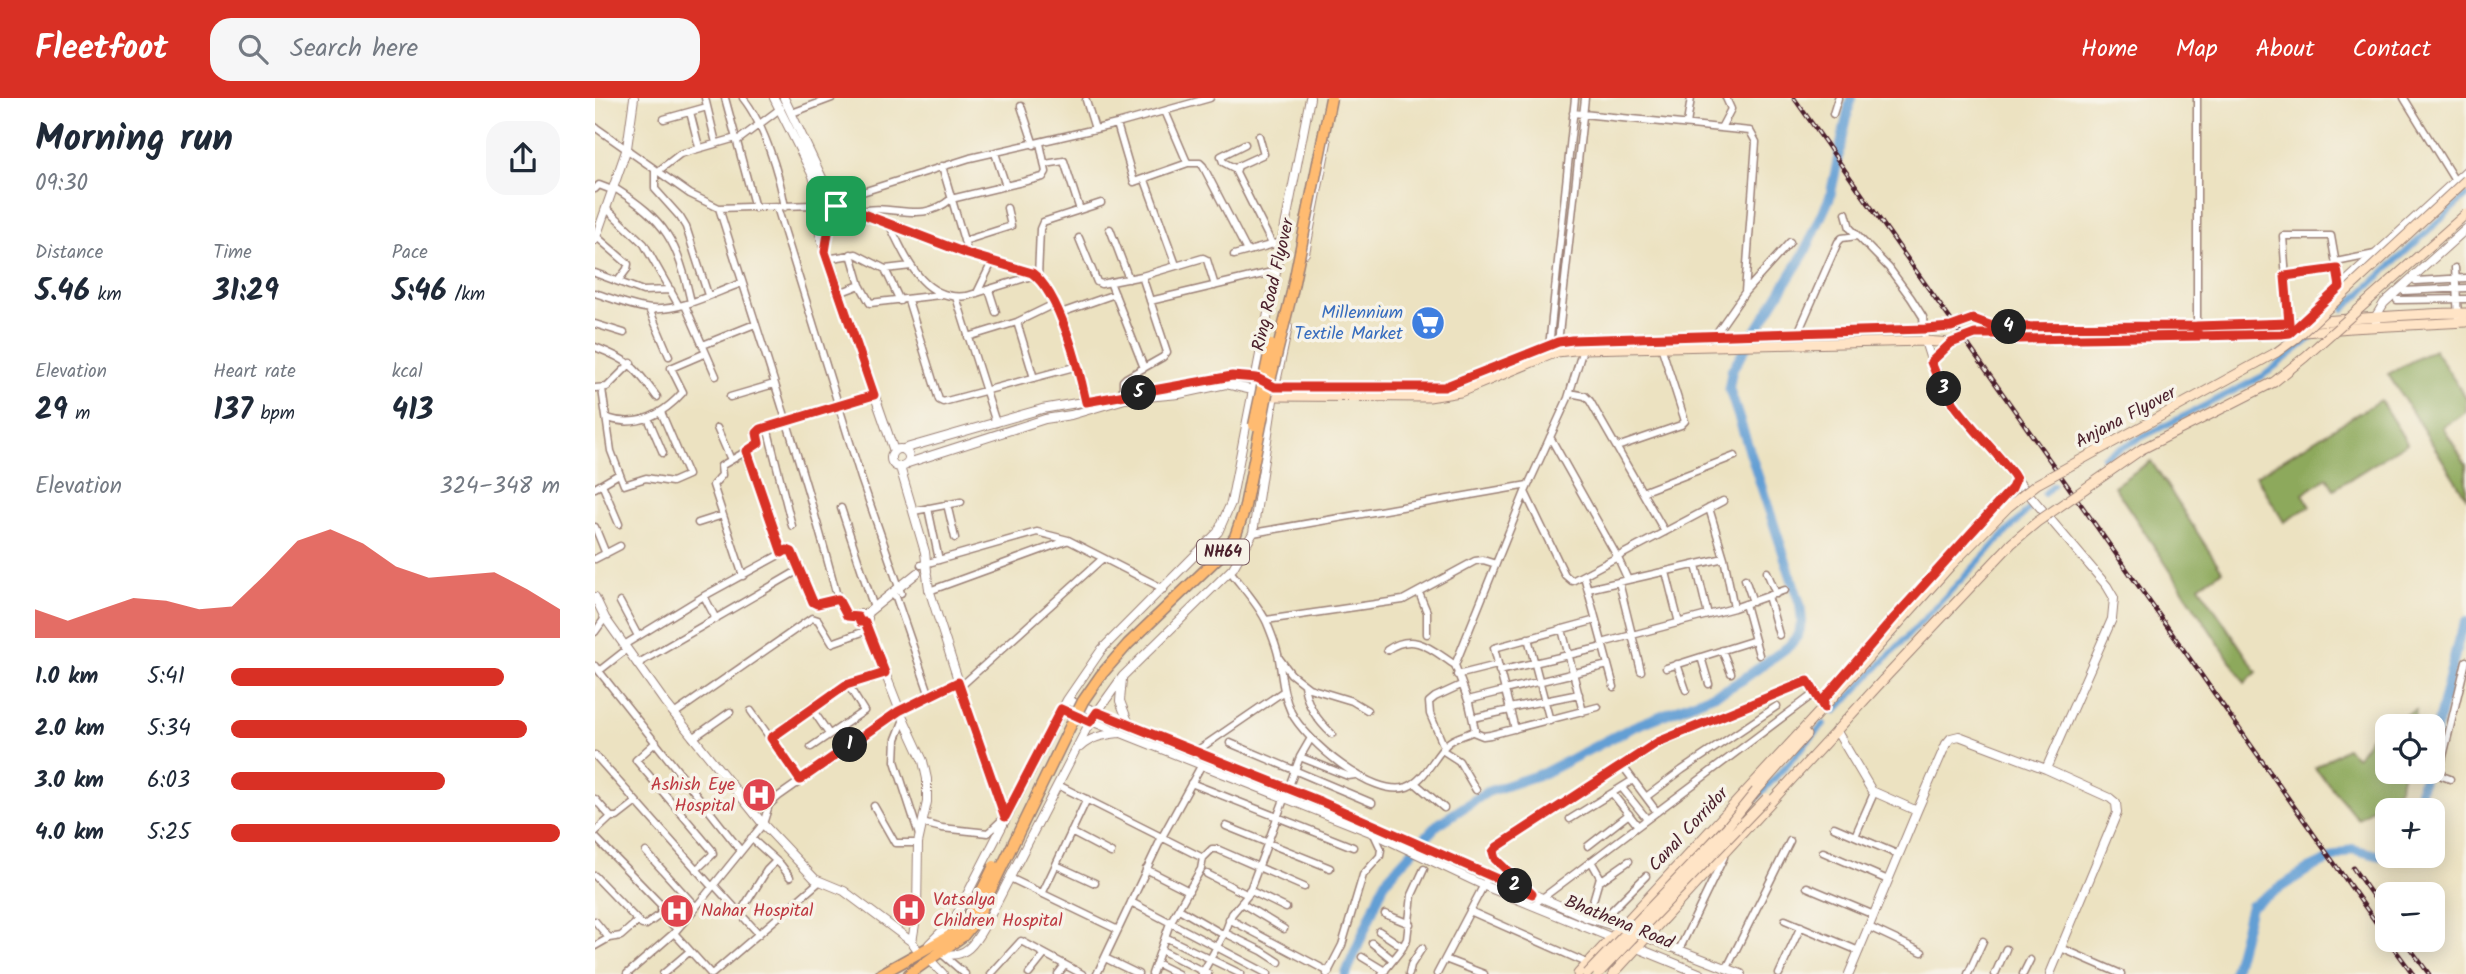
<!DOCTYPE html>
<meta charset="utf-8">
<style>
:root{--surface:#fff;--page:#f6f6f7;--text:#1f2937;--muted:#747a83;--accent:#d93025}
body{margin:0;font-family:Kalam,sans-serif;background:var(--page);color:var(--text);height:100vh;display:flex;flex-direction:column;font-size:26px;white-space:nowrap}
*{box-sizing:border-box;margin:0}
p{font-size:23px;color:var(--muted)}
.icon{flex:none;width:38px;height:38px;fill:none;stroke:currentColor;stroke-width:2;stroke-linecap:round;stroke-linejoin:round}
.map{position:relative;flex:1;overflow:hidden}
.sheet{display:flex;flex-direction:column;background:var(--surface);width:595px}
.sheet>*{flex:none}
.controls{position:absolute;left:1780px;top:616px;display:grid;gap:14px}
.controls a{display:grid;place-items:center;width:70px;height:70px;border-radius:14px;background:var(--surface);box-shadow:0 4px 18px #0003;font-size:35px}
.pin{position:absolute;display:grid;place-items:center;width:60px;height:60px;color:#fff;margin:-30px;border-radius:14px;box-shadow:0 4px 10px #0006}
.km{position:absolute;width:35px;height:35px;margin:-18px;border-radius:50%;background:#222;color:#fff;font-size:19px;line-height:35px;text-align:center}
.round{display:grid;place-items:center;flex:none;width:74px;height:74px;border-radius:21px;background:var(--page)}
.overview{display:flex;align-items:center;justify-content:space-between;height:119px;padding:0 35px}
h1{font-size:38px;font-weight:700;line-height:52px}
.stats{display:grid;grid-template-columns:repeat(3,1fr);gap:10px;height:119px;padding:7px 35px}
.stats div{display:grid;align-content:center}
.stats b{font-size:30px;font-weight:700}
.stats small{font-size:19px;font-weight:400}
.stats p{font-size:19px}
.chart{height:196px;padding:14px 35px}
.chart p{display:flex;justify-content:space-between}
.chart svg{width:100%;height:126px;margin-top:7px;fill:var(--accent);opacity:.7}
ul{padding:0 35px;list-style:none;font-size:23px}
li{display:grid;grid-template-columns:112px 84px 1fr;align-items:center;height:52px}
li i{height:18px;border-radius:9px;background:var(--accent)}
header{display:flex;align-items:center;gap:42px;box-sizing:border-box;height:98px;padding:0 35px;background:var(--accent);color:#fff}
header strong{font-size:33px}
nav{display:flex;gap:38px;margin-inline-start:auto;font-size:24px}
.search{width:490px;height:63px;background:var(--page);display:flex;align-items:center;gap:18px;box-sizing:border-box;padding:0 24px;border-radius:21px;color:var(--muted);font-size:26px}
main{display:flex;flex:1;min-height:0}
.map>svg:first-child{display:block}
.forest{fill:#8da95b;stroke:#6c6443;stroke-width:2}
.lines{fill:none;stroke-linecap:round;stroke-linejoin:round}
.canal{stroke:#639fd4;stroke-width:6}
.river{stroke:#639fd4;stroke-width:10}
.minor-casing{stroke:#9b8076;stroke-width:9}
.tertiary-casing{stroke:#9b8076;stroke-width:10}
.secondary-casing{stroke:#9b8076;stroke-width:11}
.trunk-casing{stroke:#9b8076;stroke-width:13}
.minor{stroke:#fff;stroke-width:6}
.tertiary{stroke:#fff;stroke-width:8}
.secondary{stroke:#ffe4c6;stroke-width:9}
.trunk{stroke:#ffbb71;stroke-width:10}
.rail-casing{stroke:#4a1f2b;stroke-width:4.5}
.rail{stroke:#f7f3e8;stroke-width:2;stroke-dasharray:5;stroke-linecap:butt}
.secondary-bridge-casing{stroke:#9b8076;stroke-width:11;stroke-linecap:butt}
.trunk-bridge-casing{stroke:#9b8076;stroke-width:13;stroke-linecap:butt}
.secondary-bridge{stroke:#ffe4c6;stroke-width:9}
.trunk-bridge{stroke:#ffbb71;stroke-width:10}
.route-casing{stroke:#fff;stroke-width:14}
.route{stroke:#d93025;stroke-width:9}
.labels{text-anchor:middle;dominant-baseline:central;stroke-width:7;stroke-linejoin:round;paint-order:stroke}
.shield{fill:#f7f3e8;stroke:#7e5f64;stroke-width:2}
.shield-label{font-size:16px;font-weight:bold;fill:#4a1f2b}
.street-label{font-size:18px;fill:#4a1f2b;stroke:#f7f3e8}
.shop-label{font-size:18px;fill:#366cbe;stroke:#f7f3e8;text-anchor:end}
.health-label{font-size:18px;fill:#be3a42;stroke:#f7f3e8;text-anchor:start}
</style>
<header>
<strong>Fleetfoot</strong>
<div class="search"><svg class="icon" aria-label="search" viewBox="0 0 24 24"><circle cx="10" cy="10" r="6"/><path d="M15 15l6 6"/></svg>Search here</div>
<nav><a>Home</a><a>Map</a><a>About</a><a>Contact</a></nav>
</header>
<main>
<section class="sheet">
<div class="overview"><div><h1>Morning run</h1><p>09:30</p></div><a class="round"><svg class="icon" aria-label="share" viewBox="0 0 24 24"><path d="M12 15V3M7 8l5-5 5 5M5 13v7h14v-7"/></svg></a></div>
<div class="stats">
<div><p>Distance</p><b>5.46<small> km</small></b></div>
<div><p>Time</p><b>31:29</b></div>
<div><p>Pace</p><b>5:46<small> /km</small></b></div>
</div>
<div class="stats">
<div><p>Elevation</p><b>29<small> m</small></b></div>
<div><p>Heart rate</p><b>137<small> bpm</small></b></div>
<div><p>kcal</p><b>413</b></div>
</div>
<div class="chart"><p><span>Elevation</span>324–348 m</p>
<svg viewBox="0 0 160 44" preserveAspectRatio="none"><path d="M0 44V34L10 38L20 34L30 30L40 31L50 34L60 33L70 22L80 10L90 6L100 11L110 19L120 23L130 22L140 21L150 27L160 34V44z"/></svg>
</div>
<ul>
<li><b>1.0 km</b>5:41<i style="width:83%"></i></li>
<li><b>2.0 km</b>5:34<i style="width:90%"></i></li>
<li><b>3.0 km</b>6:03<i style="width:65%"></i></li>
<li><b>4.0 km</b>5:25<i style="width:100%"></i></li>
</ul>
</section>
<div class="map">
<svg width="1871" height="876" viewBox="0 0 1871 876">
<rect width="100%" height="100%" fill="#f7f3e8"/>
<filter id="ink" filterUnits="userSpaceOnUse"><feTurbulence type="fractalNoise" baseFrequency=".0143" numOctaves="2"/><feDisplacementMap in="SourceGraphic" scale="14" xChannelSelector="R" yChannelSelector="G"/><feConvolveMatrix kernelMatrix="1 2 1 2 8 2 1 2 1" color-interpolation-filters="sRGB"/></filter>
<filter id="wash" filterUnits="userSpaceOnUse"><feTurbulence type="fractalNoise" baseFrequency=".00686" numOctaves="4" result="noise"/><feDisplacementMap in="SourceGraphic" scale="28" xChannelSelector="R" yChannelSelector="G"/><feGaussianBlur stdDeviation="1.57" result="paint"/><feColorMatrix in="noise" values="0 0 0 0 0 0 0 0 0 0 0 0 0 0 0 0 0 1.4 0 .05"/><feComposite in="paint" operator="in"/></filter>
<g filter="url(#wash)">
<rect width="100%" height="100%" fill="#ece2c1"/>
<!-- forest -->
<path class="forest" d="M1839,251l32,49v14l-23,15 23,38v32l-78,-123z
M1785,302l27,43 -73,46 -7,-11 -24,16 7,12 -26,16 -28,-46z
M1556,363l71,110 -23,15 58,86 -12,11 -131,-197z
M1821,612l-3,16h-26v46h16l-4,16 -41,31 -43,-51 31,-20 11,9 20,-30z"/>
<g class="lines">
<!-- canal -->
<path class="canal" d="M1749,211l122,-113
M1508,359l160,-81 49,-38
M1449,396l9,-9
M1240,614l194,-203
M1150,713l79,-87"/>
<!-- river -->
<path class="river" d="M1838,645l26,-105 7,-16
M1820,712l10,-38
M751,876l39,-93 52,-56 50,-33 57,-19 89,-46 92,-37 17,-10 47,-34 9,-11 4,-13 -2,-18 -71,-216 3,-18 73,-118 25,-55 21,-99
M1638,876l18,-68 58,-37 43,-20 29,7 6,-6"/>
</g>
</g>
<g filter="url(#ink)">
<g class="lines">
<!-- minor casing -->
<g class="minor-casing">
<path id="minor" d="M110,0l11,45
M130,0l30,110
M148,0c21,26 36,76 42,109
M1602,0v229
M1809,0l51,83
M491,2l9,29
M426,8l13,39
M570,13l21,49 2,3h12l3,3 44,85
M95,14l9,35
M197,15l40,-15
M978,15l177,18 6,11 -11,150
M1238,16l5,-16
M69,21l43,-12
M522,26l17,58 54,-19
M1092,26l4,-26
M0,29l95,67 29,14 94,-3
M1126,30l10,-19 -5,-11
M664,38l5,18 -26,12 -2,6 36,72
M142,43l44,-33
M400,55l11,33
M450,66l19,-3 16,49
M347,68l26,88
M641,71l-13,-7 -2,-6 24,-12
M60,72v19l25,28 6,10 22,68
M62,74l23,-18 56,-16
M550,82l31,85
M18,89c54,34 64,54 78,115
M0,91l4,-4 13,5
M239,103l136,-43 147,-34 93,-26
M241,108l22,6 110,42 64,19c28,21 47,95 54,129
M182,109l84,271 40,115
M11,110l38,36 35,62
M124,110c41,132 86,262 120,396l8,12 11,1
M265,113c34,-8 60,14 91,-12l92,-22 3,-5 -6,-29
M1251,115l4,15 39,40 22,30 12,19 2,24
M294,126c17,33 33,78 78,72l68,-21
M515,131l19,50
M2,139l31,27 -1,5 -9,12
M484,140l18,44 4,2 41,-8 61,-18 4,2 8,26
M369,143l47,-15 -4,-18
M256,156l9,31 10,18 70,-8
M639,157l47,-13
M232,161l29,-5 29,15 26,-3
M1741,164l39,-8
M1860,170l3,49
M290,171l15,32
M0,175l48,18 28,-1
M1691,178l51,-7
M443,179l2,-48 3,-7 58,-19
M1821,183l50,-3
M515,184l34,86
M394,192l7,22
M1809,193l62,-3
M0,195c19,6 39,15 58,16 28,2 63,-17 89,-26
M244,195l21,-8
M382,195l15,-31
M361,199l40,126
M313,202l31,100 4,2 135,-36
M1802,202l69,-1
M555,203l126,-30
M90,207l31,71
M54,211l20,47
M463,216l57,-20
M422,224l17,56
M1694,225l-6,-87h48l9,51
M0,226l29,9
M1203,235l40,-91 4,-4 15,-2
M1120,237l30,-43 45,-50
M373,239l49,-15 37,-18
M963,245l27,-245
M108,247l52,-21
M0,249c36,14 40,20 62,50
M954,249l26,-249
M0,290l12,-1 24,-24
M7,291l9,62 13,34 22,-7 26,4 16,-7 -27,-63
M975,295l15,3 5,5 75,131
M528,297v-14l3,-3 37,-21 4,-5 -25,-76
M135,299l44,-13
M12,320c30,10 56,-3 76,-26l-12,-24 35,-15
M53,320l15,35
M172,329l25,99
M122,330l14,32
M955,339l68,121 10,22
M1022,349l64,-22 4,-4 -24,-75
M152,353l35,102
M7,386l17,40
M0,390l24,-14
M930,394l40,83 7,6 151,-80
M1047,394l93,-36
M352,406l8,34
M246,410l33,100
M333,410l11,52
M1114,410l15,50 10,50
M319,413l47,-9
M103,425l25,-8
M0,429l11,27
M658,435l275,-48
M0,461l25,-13
M326,467l116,-33 31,8 96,49
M1101,467l12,50
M635,473c12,16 29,34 37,52 5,12 10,24 12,36 3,18 4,36 12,53 14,28 82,87 116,75 18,-7 26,-29 40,-43 8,-8 19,-8 28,-14l-6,-27 -14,-38 70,-173 43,-94 15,-49
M1071,474l13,51
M1172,474l9,22
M148,478l-30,-91 9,-10 -1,-9 36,-21v-12l4,-4 113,-34
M989,478l30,111
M1150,481l8,23
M1024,484l22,89
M993,491l136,-31
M334,493l137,-50
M824,495l8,19v22
M109,498l12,23
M1173,498l11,39
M301,499l34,99
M25,504l18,34
M1150,506l14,51
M671,522l137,-20 72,-39 8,-1 13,4
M967,531l21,83
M0,534l10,-14
M933,540l22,83
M1007,545l132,-35 51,-18
M29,547l80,-49 84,-46 4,2 21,50 4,2 21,-5
M792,552c28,-19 45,0 68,15
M1127,552l9,23
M1106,559l8,27
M684,560l12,16 18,14 43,13 15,9
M42,566l162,-94
M1082,566l9,26
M0,568l146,185
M1071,570l89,-28
M4,573l28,-22
M904,573l104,-24
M862,577l40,-10
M709,587c3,21 13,35 28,49
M365,589l142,-128
M909,592l104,-25
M873,602l36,-9
M914,610l70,-14
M217,611l17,25
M156,613l49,69
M79,616l138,-96 6,2 14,23 36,-13
M878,620l37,-8
M309,621l-8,20 -1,22 24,74
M920,631l-21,-81 102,-28
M878,634l10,4 7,-1 108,-28
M98,640l37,-26
M176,640l75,-52 39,-14
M61,644l-20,18 76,90 1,4 -17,16
M635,645l142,60
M216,649l53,-36 -16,-26
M849,649l-14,-33 -1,-12 6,-5 26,-12
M847,652l17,11 17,29
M600,654l89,-61
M0,657l117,132
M705,659l48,19 7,-1
M1027,667l35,47
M1855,681l-8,-3 -2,-7 26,-108
M596,685l162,64
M820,685l29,25
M463,687l145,73
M1027,690l25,31
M1017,695l26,33
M1051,699l36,-27 95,-64
M0,701l16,18
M279,708l21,37h23
M975,721l63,-39
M327,725l20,5 46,5 16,-15
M631,728l104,42
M1239,729l65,28
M0,734l16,-15h6l18,-14
M476,734l40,21
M1260,738l19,-43
M0,739l66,68v9l16,15
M156,740l30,27 9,12
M993,748l41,-32
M51,754l50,55
M1228,754l65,28
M461,767l39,18
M551,771l43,22
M612,776l41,21
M0,778l47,49h4l15,-11
M415,780l108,52
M1004,784l30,-21
M119,787l45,49
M1212,789l67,28
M654,792l37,18
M933,792l-34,-32 1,-9 163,-107 150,-61 16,26
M447,796l45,-95
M536,804l137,72
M646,805l43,26
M938,807l282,-212
M584,811l45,26
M877,814l117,52
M145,815l27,-43 9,-9
M790,816l25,10
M993,820l12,-41 -9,-16
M634,821l100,53
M1190,822l74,31
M0,823l14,17
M1005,824l46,-46
M1274,829l53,25
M784,833l24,16
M79,835l37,41
M630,835l37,18 17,11
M570,839l76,37
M777,845l21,17
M0,848l14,-8 12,-2 17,-15
M1466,850l60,26
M566,852l47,24
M1084,852l45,-93
M347,856l23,20
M767,859l23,14
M510,860l33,16
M850,861l39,15
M561,865l22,11
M1132,870l63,-127
M32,876l47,-41 22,-26 67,-83 6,-19 10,-9 121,-85 59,-29
M68,876l27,-23
M117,876l107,-92
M396,876l30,-33 61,33
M434,876l16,-20
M463,876l7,-9
M502,876l65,-137 39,-71
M557,876l18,-51 31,-54 2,-11 9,-9h5l87,38
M607,876l24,-44 6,-16 16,-19 52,-138 11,-19
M732,876l15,-29 21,-70 17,-19 1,-7 -7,-15
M787,876l19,-24 6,-11 5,-44 12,-26
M814,876l2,-9 11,-17
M842,876l52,-99
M1184,876l22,-48
M1373,876l15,-33
M1400,876l11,-25
M1428,876l7,-14"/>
</g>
<!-- tertiary casing -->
<g class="tertiary-casing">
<path id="tertiary" d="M179,0l39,78 3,11 -1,14
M189,0l48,101
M218 110a11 11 0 1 1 22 0a11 11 0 1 1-22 0Z
M219,114l11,40 69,199
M0,142l32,-92 7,-50
M230,148l7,-30
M710,155l22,-111
M1781,225v-7l8,-13 82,-74
M1695,235l176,-162
M1336,264l20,-19
M296 360a9 9 0 1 1 18 0a9 9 0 1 1-18 0Z
M308,351l139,-40 190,-33 30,4
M313,365l137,-44 26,-4 54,-16 54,-5 47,-10 31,7
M305,369l25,85 2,19
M1421,381l91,107 7,12 -2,21 -66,150
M332,477l2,14 52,163 24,65
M0,499l10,21 59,83 99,123 52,55 29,12 68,51 7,10
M271,516l2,4 -3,4 35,89 23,50 4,18v23l-9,41 -1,69 -5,30
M270,524l-7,-2 2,-6h6l51,-41
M527,581l-2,22 9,23
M472,602l255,102 266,116 36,11
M1229,610v-9l70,-81 121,-133 1,-6 -3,-5c-35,-44 -73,-77 -88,-133
M466,611l312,124 112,53 216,88
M1241,632l36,61 45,20 -68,163
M485,649c12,-11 25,-12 40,-14
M1322,713l29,-67 5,-6 8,-2 87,33 64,29 6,5 1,10 -67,161
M1048,838l98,38
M334,846l26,-26 112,-218 35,-51 116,-117 13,-29 79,-405
M346,855c27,8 36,-14 48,-35l101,-196 33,-46 110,-108 20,-35 22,-146 13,-60
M335,862l13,14"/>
</g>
<!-- secondary casing -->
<g class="secondary-casing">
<path id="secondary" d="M680,289h169l114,-45 14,-2 353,-11 26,-2 22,-8 22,8c96,1 199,2 295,-4 58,-3 117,-10 176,-10
M679,298l155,1 31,-5 97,-40 26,-3 342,-8 26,2 31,-10 37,6 262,-5 70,-6 115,-6
M1161,693l50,-56
M983,876l254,-276
M1018,876l270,-294"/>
</g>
<!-- trunk casing -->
<g class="trunk-casing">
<path id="trunk" d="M286,876l77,-43
M314,876l54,-38"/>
</g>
<!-- minor -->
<use href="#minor" class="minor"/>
<!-- tertiary -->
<use href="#tertiary" class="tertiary"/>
<!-- secondary -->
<use href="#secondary" class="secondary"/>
<!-- trunk -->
<use href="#trunk" class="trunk"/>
<!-- rail casing -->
<g class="rail-casing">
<path id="rail" d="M1199,0l593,840
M1758,770l34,48
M1793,842l25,34
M1809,842l25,34"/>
</g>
<!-- rail -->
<use href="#rail" class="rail"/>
<!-- secondary-bridge casing -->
<g class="secondary-bridge-casing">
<path id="secondary-bridge" d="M1288,582l129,-137 25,-21 105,-73 132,-67 31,-25 161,-143
M1237,600l119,-133 57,-58 29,-23 240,-132 19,-14 170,-158
M992,876l140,-147 29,-36
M1003,876l169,-176"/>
</g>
<!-- trunk-bridge casing -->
<g class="trunk-bridge-casing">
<path id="trunk-bridge" d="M659,327l17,-80
M363,833l14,-20 22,-45
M368,838l13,-16 91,-187 16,-32 18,-26 27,-31 95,-91 12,-16 9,-26 24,-122 24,-97 39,-194"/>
</g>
<!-- secondary-bridge -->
<use href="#secondary-bridge" class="secondary-bridge"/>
<!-- trunk-bridge -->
<use href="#trunk-bridge" class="trunk-bridge"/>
</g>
</g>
<g class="lines" filter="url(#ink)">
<!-- route casing -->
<g class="route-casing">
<path id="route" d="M241,108l-7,21 -4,25 49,143 -113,34 -4,4 2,10 -12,8 35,102 5,-3 5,2 21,50 4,2 21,-5 9,17 11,1 2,5h5l20,51 -39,12 -75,53 29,42 99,-69 59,-29 47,135 56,-108 29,13 7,-10 225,90 210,92 -37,-35 -2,-7 4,-5 161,-105 150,-61 16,27v-9l70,-81 118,-130 4,-9 -3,-5c-28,-36 -66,-68 -82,-112l20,-19 24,-9h20l24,5 178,-3v-10l92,-3 -4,-47 52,-7 3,18 -50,46 -9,1 -84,2v-10l-202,1 -22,-8 -22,8 -26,2 -353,11 -14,2 -114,45h-169l-18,-9 -25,-2 -146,26c-7,-33 -26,-109 -54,-129l-64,-19 -110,-42 -22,-6"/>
</g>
<!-- route -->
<use href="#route" class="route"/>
</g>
<!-- icons -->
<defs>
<g id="supermarket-disc" transform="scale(1.75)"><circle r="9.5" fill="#3f7fe0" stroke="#f7f3e8"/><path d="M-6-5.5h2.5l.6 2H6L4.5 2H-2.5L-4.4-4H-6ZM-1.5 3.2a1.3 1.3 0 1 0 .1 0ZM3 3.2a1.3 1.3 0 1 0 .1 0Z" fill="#fff"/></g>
<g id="hospital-disc" transform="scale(1.75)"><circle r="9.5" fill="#e0444e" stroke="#f7f3e8"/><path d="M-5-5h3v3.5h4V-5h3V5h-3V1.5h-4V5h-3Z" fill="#fff"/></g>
</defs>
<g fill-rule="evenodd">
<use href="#supermarket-disc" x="833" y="225"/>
<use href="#hospital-disc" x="164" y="697"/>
<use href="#hospital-disc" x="314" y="812"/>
<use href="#hospital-disc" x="82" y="813"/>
</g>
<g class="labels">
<!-- shield labels -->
<rect class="shield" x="602" y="441.5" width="52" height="25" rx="5"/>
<g class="shield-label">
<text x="628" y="454">NH64</text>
</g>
<!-- street labels -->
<g class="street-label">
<text transform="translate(679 187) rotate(-77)">Ring Road Flyover</text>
<text transform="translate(1531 320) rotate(-28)">Anjana Flyover</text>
<text transform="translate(1094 732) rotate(-47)">Canal Corridor</text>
<text transform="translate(1024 825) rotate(22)">Bhathena Road</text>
</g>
<!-- shop labels -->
<g class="shop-label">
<text x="808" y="215">Millennium<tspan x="808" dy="21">Textile Market</tspan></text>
</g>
<!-- health labels -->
<g class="health-label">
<text x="140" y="687" text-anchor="end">Ashish Eye<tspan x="140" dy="21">Hospital</tspan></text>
<text x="338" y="802">Vatsalya<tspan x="338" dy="21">Children Hospital</tspan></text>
<text x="106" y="813">Nahar Hospital</text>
</g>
</g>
</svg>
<div class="controls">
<a><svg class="icon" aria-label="locate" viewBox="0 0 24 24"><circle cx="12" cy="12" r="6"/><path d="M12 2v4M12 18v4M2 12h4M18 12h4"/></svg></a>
<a>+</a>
<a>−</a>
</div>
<div class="pin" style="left:241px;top:108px;background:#1e9e55"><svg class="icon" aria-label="arrive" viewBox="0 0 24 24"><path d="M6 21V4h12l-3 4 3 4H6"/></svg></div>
<b class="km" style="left:255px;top:647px">1</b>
<b class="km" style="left:920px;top:788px">2</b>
<b class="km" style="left:1349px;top:291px">3</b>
<b class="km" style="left:1414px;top:229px">4</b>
<b class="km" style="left:544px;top:295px">5</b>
</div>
</main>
